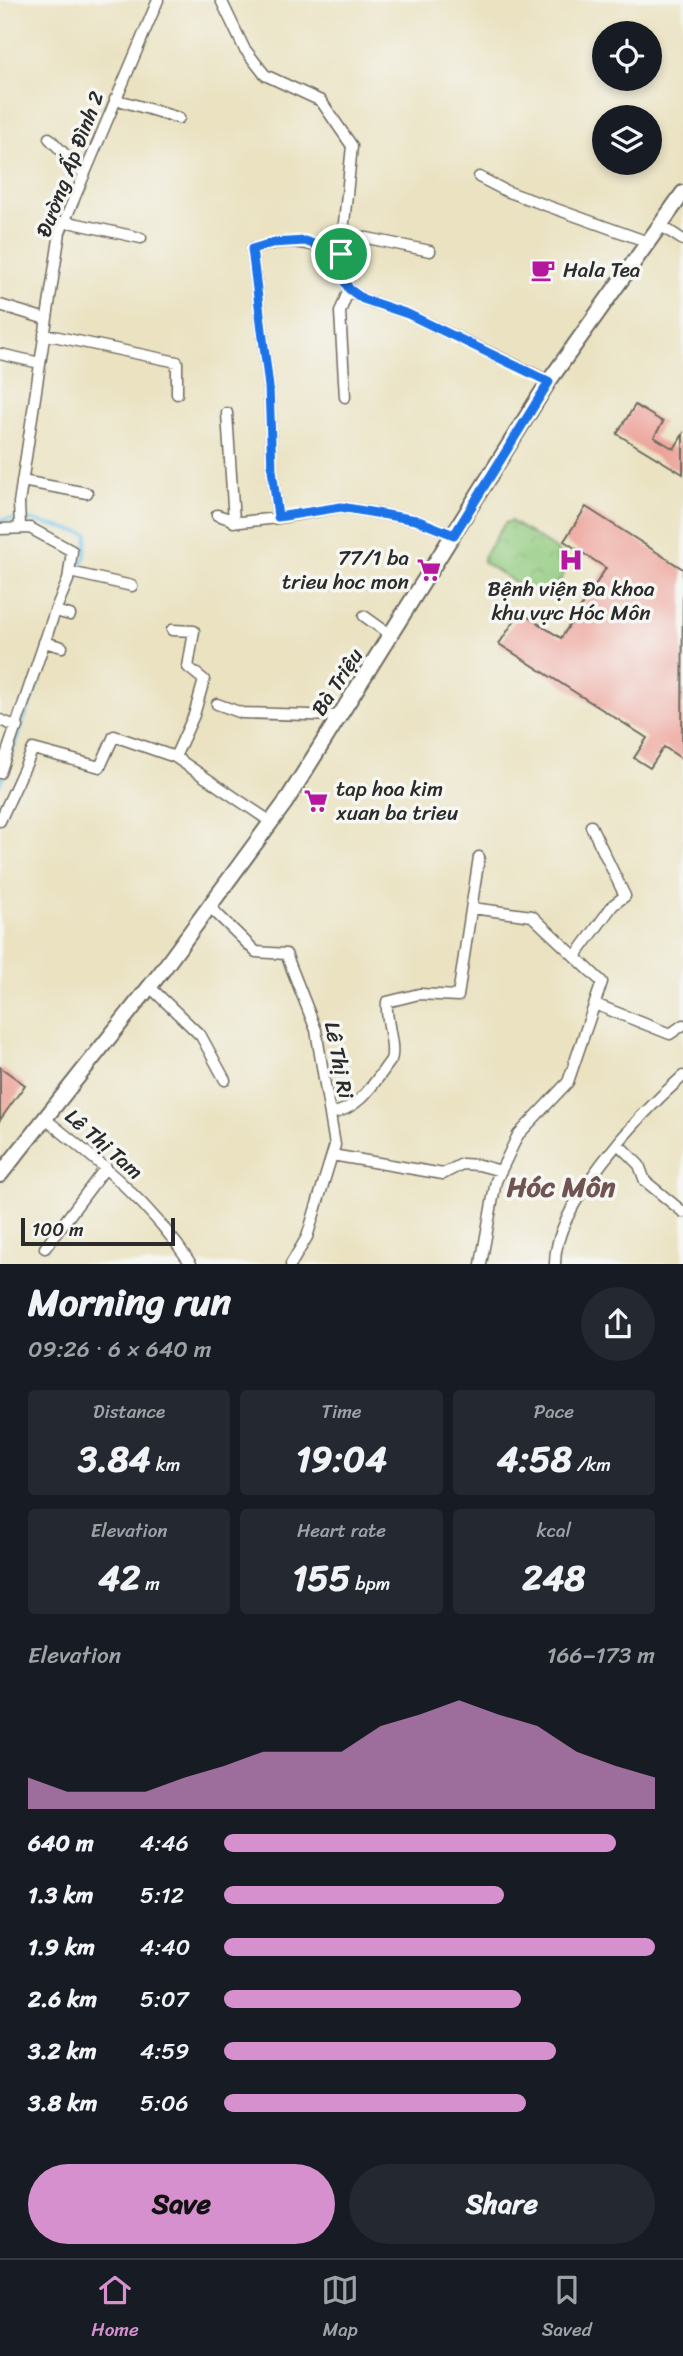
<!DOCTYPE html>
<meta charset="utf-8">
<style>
:root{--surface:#171b24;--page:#242831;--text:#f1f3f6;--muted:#9ea1a6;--line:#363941;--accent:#d690ce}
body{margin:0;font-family:Sriracha,sans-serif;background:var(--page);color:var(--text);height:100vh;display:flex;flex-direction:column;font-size:26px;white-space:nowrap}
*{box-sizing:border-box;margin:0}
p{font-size:23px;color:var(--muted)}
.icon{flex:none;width:38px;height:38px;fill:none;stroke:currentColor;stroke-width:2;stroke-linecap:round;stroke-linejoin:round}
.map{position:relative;height:1264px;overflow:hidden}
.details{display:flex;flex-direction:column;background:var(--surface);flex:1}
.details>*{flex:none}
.buttons{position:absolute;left:592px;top:21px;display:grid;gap:14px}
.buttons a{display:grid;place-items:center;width:70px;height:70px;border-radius:50%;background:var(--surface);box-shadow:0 4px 10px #0003;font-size:35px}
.scale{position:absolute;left:21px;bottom:18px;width:154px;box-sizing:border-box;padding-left:7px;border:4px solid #2b2b2b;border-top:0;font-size:19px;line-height:24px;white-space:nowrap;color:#2b2b2b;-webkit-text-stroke:5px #f6f6f2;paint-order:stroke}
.pin{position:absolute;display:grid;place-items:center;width:60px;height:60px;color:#fff;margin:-30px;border:4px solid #fff;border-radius:50%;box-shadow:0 2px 7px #0007}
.round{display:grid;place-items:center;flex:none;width:74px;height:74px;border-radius:37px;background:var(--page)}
.headline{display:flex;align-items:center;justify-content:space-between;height:119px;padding:0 28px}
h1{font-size:38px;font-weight:700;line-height:52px}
.metrics{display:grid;grid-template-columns:repeat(3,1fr);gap:10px;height:119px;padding:7px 28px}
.metrics div{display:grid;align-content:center;border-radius:7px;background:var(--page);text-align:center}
.metrics b{font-size:35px;font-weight:700}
.metrics small{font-size:19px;font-weight:400}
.metrics p{font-size:19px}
.chart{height:196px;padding:14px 28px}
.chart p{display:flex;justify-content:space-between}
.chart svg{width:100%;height:126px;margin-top:7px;fill:var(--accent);opacity:.7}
.cta{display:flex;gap:14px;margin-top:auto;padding:14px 28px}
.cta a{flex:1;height:80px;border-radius:42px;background:var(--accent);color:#111;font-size:28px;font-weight:700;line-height:80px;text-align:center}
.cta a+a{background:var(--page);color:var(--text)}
ul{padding:0 28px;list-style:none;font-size:23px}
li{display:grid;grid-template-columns:112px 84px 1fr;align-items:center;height:52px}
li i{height:18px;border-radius:9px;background:var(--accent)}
.menu{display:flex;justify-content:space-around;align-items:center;height:98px;border-top:2px solid var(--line);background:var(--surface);font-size:19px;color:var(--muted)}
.menu a{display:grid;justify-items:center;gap:4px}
.menu .selected{color:var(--accent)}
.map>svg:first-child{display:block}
.park{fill:url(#park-crowns);stroke:#5e7b55;stroke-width:2}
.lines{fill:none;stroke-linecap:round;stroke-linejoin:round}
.stream{stroke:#6dc0e9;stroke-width:3.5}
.building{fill:#eda097}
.street-casing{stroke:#6e6b60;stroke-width:13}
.secondary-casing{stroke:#6e6b60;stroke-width:18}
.street{stroke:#fff;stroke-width:10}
.secondary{stroke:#fff;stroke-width:14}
.route-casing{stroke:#fff;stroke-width:14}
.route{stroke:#1a73e8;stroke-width:9}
.labels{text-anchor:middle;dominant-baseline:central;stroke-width:7;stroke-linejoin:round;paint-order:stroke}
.street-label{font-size:21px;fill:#2b2b2b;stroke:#f6f6f2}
.poi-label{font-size:21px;fill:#2b2b2b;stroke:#f6f6f2;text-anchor:start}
.district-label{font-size:28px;font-weight:bold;fill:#6f5451;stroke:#f6f6f2}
</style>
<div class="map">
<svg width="683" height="1264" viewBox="0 0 683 1264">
<defs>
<pattern id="park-crowns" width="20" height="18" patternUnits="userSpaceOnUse" patternTransform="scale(1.75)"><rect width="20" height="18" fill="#92cb7f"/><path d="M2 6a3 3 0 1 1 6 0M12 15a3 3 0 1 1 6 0" fill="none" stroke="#7eae6e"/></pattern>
</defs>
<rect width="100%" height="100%" fill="#f6f6f2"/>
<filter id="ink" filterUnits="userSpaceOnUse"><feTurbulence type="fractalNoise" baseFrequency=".0143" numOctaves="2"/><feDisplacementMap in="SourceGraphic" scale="14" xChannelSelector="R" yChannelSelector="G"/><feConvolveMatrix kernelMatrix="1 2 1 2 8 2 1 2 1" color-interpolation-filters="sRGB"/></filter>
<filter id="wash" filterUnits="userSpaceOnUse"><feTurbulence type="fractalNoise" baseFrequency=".00686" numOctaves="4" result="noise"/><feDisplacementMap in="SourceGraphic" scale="28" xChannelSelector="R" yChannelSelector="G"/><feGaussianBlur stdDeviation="1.57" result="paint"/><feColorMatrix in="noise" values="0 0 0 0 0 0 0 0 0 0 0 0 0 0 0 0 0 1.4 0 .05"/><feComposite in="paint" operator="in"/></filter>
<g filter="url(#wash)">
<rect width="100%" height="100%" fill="#eae2c1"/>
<!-- park -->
<path class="park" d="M511,521l46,29 7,24 -9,14 -25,4 -47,-30v-5l22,-34z"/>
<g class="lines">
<!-- stream -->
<path class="stream" d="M0,520l22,-2 66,16 -3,23 -85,227"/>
</g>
<g id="blocks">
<!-- building -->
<path class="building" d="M635,405l28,17 -9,15 20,12 9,-15v40l-66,-40z
M586,507l97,62 -1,190 -18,-12 -14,21 -16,-10 13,-20 -148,-94 21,-32 41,26 45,-70 -42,-27z
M0,1067l25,18 -25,35z"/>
</g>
</g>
<g filter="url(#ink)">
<use href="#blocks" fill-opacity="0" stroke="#6e6b60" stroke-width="2"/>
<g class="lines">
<!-- street casing -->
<g class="street-casing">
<path id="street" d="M221,0l23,48 21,27 56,26 31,45 -13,125 10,18 14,10 45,15 141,67
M115,99l64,19
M49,138l35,36
M479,177l27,14 142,51
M64,221l77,17
M660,225l23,15
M343,233l87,18
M341,254c-35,-13 -53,-16 -89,-5l17,138 3,82 6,49 63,-11 75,13 38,15
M0,305l46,14
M44,334l133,28v32
M0,354l40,9
M345,397l-5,-85 9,-23
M227,413l7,109
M22,481l65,12
M217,515l23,7 38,-4
M20,526l-1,-23 41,-271 98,-232
M0,529l30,-1 42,23 -4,29 -13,31 -55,162
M70,572l62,14
M55,611l15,4
M364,616l28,20
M172,630l22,1 -6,36 16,13 -10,35 -19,42
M44,642l18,5
M217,704l25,9 98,3
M0,720l18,7
M0,821l33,-72 67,18 14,-31 61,21 96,65
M210,907l46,45 30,2 30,76 19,115 -28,92 -16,27
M472,908l60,8 70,66 -34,100 -50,53 -22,46 -15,83
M575,957l38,-52 12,-9 -34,-70
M149,986l52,50 24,44
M595,1004l75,30 13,-9
M330,1114c31,-6 43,-30 61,-54 5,-14 -6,-40 -4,-58l32,-8 39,2 21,-139
M44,1118c56,44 108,87 147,146
M619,1145l20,20 6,16 38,31
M332,1155l111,19 19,-10 17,1 22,6
M45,1248l61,-81
M555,1264c-1,-59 86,-151 128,-188"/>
</g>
<!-- secondary casing -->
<g class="secondary-casing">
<path id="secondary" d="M0,1175l162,-204 123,-168 264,-422 134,-188"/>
</g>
<!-- street -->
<use href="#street" class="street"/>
<!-- secondary -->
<use href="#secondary" class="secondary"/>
</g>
</g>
<g class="lines" filter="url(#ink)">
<!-- route casing -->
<g class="route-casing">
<path id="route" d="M305,241l36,13 -2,17 10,18 14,10 45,15 141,68 -95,153 -38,-15 -75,-13 -63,10 -6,-48 -3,-82 -17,-138 20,-6z"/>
</g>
<!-- route -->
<use href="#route" class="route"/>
</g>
<!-- icons -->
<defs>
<g id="cafe-bare" transform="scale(1.89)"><path d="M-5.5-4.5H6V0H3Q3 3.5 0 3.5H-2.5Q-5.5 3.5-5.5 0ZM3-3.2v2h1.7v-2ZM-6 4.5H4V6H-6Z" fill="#b5179e" stroke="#f6f6f2" stroke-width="2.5" paint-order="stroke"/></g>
<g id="hospital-bare" transform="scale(1.89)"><path d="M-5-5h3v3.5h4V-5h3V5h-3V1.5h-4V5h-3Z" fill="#b5179e" stroke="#f6f6f2" stroke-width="2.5" paint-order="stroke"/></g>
<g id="supermarket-bare" transform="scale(1.89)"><path d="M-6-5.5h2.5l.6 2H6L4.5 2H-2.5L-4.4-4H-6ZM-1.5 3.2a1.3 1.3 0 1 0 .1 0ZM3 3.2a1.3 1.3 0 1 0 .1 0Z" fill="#b5179e" stroke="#f6f6f2" stroke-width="2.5" paint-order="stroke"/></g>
</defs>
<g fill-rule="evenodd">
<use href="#cafe-bare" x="543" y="270"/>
<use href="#hospital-bare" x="571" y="560"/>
<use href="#supermarket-bare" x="429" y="570"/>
<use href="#supermarket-bare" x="316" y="801"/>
</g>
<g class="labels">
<!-- street labels -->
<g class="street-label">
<text transform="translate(70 164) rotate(-69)">Đường Ấp Đình 2</text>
<text transform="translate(337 682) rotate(-57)">Bà Triệu</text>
<text transform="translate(339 1060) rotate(79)">Lê Thị Ri</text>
<text transform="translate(104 1144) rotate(41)">Lê Thị Tam</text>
</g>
<!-- poi labels -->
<g class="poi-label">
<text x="563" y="270">Hala Tea</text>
<text x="409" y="558" text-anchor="end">77/1 ba<tspan x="409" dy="24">trieu hoc mon</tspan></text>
<text x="571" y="589" text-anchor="middle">Bệnh viện Đa khoa<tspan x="571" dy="24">khu vực Hóc Môn</tspan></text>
<text x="336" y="789">tap hoa kim<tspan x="336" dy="24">xuan ba trieu</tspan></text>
</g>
<!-- district labels -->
<g class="district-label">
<text x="561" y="1186">Hóc Môn</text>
</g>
</g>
</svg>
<div class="buttons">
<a><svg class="icon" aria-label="locate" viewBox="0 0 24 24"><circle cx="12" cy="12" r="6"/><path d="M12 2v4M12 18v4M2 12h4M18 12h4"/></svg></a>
<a><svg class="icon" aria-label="layers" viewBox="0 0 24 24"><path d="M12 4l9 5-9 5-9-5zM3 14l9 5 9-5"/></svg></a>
</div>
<div class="scale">100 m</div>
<div class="pin" style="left:341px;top:254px;background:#1e9e55"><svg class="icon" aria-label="arrive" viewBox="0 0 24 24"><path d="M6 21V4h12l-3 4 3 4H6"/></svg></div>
</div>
<section class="details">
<div class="headline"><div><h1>Morning run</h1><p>09:26 · 6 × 640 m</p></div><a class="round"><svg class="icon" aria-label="share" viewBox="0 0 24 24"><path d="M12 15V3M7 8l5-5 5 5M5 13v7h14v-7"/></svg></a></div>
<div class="metrics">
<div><p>Distance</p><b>3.84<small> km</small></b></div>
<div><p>Time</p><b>19:04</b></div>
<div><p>Pace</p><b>4:58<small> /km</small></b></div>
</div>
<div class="metrics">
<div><p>Elevation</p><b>42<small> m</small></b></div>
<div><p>Heart rate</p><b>155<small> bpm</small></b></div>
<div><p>kcal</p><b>248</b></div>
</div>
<div class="chart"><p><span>Elevation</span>166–173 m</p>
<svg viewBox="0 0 160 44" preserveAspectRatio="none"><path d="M0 44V33L10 38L20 38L30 38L40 33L50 29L60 24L70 24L80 24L90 15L100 11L110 6L120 11L130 15L140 24L150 29L160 33V44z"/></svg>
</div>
<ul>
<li><b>640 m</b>4:46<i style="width:91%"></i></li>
<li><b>1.3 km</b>5:12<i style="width:65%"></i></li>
<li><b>1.9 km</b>4:40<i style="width:100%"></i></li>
<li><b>2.6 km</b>5:07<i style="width:69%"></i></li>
<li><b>3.2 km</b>4:59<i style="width:77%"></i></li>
<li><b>3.8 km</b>5:06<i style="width:70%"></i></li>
</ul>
<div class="cta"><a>Save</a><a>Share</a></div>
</section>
<nav class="menu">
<a class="selected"><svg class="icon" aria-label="home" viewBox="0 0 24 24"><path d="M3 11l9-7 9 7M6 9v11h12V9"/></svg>Home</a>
<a><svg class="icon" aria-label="map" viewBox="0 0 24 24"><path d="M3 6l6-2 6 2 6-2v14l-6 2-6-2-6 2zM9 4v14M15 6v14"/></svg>Map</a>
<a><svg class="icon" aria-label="saved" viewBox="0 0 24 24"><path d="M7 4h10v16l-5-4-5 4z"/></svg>Saved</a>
</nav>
